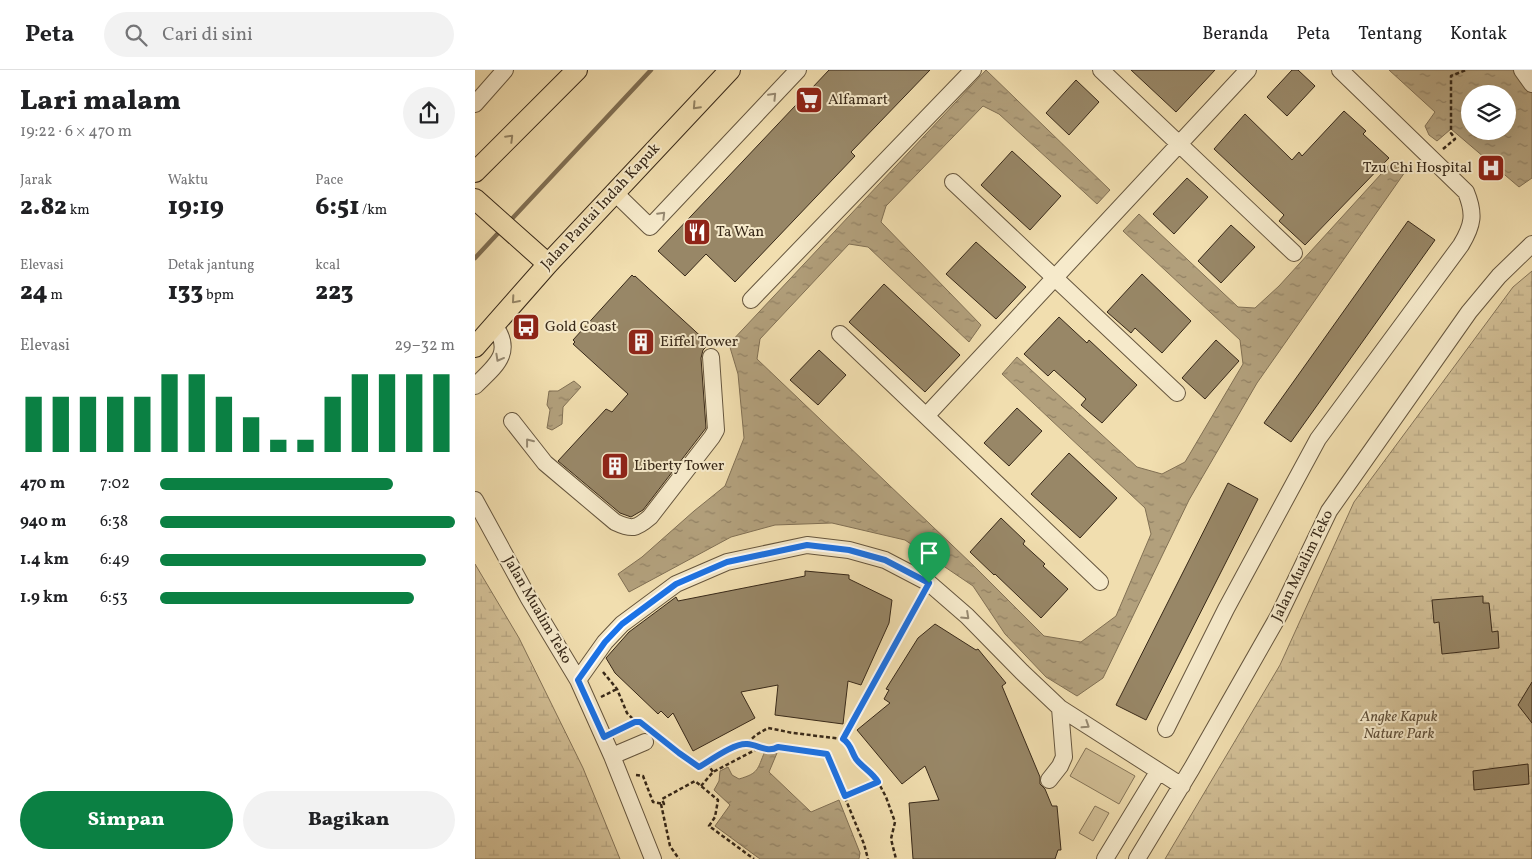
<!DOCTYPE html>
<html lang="id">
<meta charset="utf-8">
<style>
:root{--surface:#fff;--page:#f2f2f2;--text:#202124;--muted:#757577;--line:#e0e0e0;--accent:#0b8043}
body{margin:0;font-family:Vollkorn,serif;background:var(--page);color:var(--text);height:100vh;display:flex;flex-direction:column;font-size:19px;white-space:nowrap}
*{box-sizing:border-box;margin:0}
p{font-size:16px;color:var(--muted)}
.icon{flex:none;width:28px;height:28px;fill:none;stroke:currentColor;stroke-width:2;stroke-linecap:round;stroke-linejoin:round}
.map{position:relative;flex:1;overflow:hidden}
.sheet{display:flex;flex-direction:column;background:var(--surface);width:475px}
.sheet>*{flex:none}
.fabs{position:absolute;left:986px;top:15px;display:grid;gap:10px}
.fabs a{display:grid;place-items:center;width:55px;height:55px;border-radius:50%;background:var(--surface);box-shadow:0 5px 20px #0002;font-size:25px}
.pin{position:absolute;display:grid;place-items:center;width:42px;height:42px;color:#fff;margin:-51px -21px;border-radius:50% 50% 50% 0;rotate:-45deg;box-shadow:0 0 5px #0007}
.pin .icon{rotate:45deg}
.round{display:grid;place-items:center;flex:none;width:52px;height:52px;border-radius:26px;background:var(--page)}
.overview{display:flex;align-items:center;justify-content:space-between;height:85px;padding:0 20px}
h1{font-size:28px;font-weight:800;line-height:38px}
.metrics{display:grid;grid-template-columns:repeat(3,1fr);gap:8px;height:85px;padding:5px 20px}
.metrics div{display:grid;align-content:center}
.metrics b{font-size:25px;font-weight:800}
.metrics small{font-size:14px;font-weight:400}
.metrics p{font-size:14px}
.chart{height:140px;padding:10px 20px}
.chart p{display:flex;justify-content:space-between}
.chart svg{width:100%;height:90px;margin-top:5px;stroke:var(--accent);stroke-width:6}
.primary-button{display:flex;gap:10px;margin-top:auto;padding:10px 20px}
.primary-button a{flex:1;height:58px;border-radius:30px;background:var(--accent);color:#fff;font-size:20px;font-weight:800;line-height:58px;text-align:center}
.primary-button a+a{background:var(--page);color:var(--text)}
ul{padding:0 20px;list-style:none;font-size:16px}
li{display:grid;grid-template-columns:80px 60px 1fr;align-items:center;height:38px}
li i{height:12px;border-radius:6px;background:var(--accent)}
header{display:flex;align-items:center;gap:30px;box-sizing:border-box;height:70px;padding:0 25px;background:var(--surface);border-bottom:1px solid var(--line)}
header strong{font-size:24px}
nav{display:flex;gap:28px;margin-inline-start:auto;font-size:18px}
.search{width:350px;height:45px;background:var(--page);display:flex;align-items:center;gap:12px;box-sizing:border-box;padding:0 18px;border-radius:28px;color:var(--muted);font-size:19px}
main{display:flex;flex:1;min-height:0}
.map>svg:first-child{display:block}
.green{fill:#d2bf96;stroke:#857458}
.wetland{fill:url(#wetland-marsh);stroke:#857458}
.water{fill:url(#water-ripples);stroke:#817054;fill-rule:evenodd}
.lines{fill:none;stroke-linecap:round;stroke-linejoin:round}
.stream{stroke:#817054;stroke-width:4.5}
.building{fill:#988767;stroke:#382919}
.minor-casing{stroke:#66563e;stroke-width:18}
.major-casing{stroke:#382919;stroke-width:22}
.path{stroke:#382919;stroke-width:2.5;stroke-dasharray:4 2.5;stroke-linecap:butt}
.minor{stroke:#f6eacb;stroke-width:16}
.major{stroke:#f1deaf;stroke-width:20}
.oneway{stroke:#978a72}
.oneway2{stroke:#948464}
.route-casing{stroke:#fff;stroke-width:10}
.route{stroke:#1a73e8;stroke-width:6}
.labels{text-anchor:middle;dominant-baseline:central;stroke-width:4;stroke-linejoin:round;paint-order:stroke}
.poi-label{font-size:15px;fill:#382919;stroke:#f6eacb;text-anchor:start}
.street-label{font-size:15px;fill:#382919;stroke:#f6eacb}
.park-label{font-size:15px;font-style:italic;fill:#5e4e38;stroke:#f6eacb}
</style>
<header>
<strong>Peta</strong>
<div class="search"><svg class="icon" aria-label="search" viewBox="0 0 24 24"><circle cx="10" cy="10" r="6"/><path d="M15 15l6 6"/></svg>Cari di sini</div>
<nav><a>Beranda</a><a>Peta</a><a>Tentang</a><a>Kontak</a></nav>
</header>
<main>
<section class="sheet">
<div class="overview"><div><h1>Lari malam</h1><p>19:22 · 6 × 470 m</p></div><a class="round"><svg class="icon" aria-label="share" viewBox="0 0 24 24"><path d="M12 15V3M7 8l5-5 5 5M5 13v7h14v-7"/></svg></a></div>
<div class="metrics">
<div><p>Jarak</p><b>2.82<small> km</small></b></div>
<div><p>Waktu</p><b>19:19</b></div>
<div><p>Pace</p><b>6:51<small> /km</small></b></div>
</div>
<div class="metrics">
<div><p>Elevasi</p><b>24<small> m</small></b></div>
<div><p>Detak jantung</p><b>133<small> bpm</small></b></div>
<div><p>kcal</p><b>223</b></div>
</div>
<div class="chart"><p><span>Elevasi</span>29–32 m</p>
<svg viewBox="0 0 160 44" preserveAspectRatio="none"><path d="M5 44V17M15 44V17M25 44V17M35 44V17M45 44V17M55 44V6M65 44V6M75 44V17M85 44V27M95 44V38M105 44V38M115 44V17M125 44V6M135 44V6M145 44V6M155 44V6"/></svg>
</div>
<ul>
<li><b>470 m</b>7:02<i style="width:79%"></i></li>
<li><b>940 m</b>6:38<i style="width:100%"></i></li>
<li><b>1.4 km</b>6:49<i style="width:90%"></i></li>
<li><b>1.9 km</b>6:53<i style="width:86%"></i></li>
</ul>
<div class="primary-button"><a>Simpan</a><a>Bagikan</a></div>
</section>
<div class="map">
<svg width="1057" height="789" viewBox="0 0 1057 789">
<defs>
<pattern id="wetland-marsh" width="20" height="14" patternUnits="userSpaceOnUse" patternTransform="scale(1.25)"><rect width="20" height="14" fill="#d2bf96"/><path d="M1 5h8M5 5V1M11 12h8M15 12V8" fill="none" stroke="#b5a481"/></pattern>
<pattern id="water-ripples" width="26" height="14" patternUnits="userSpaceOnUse" patternTransform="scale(1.25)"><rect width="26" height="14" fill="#b2a07c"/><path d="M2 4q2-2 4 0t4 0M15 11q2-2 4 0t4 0" fill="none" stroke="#928265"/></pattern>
</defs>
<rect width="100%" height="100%" fill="#f1deaf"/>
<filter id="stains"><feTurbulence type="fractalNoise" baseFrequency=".004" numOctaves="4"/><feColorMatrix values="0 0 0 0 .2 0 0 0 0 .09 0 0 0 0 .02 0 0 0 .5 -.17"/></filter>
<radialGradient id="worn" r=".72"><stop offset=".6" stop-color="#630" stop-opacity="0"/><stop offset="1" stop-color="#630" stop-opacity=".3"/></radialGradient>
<!-- green -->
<path class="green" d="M611,678l49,28 -16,28 -49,-28z
M620,736l14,7 -16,28 -14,-8z"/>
<!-- wetland -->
<path class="wetland" d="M1057,201v588h-367l115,-194 74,-163 159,-215z
M0,494l44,74 64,130 37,91h-145z"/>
<!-- water -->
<path class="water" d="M511,0l124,120 -13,14 -98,-90 -16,-8 -97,100 -5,16 100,103 -12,17 -101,-95 -19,-3 -89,95 -3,20 217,207 70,70 37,6 35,-26 35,-82 -6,-26 -143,-134 15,-17 120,110 25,7 23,-12 58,-98 -3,-24 -117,-109 16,-17 99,93 17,1 24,-22 113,-124 13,10 -148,211 -68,117 -86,178 -26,18 -31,-19 -41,-43 -32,-48 -68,-46 -73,-17 -57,2 -44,12 -102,55 -11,-18 24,-17 52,-46 31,-25 19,-48 -6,-64 -9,-30z
M914,0h124l19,23v85l-13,9 -68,-58 -14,12 -8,-6 -4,-9 10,-14zM995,24h37v37h-37z
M99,311l7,6 -18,20 -1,17 -10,6 -5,-2 3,-18 -3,-5 2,-14h9z
M290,681l12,2 -8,19 42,40 28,-12 21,53 -1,6h-99l-45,-33 15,-21 -16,-15 5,-9 1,-10 8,-4 4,8 7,4c20,-6 18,-9 26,-28z"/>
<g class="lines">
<!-- stream -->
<path class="stream" d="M33,153l143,-153
M0,188l26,-28"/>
</g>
<!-- building -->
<path class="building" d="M354,0h101l-79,82 4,4 -120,126 -29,-28 -21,22 -27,-25z
M656,0h84l-39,42z
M817,0h6l17,16 -28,30 -20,-19z
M601,10l23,22 -30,33 -23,-22z
M869,41l22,20 -3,3 26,24 -84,87 -26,-24 5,-6 -70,-66 31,-35 47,46 7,-8 3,4z
M537,81l49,45 -31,34 -49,-45z
M712,108l21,19 -34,37 -21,-20z
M933,151l27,19 -144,202 -27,-19z
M756,155l24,22 -34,36 -23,-22z
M501,172l50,45 -30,32 -50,-45z
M667,204l49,47 -29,32 -27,-25 -4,5 -24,-21z
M157,205l2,2 1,-1 72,66 -1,1 2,2 -5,5 -2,8 5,70 -63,82 -12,7 -11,-4 -62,-52 48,-52 6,3 16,-18 -55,-50 2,-2 -2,-2z
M409,214l76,71 -35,37 -76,-70z
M584,247l28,26 2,-3 48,45 -35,38 -21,-18 5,-6 -32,-29 -6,6 -24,-22z
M741,270l23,21 -34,38 -23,-21z
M344,280l27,25 -28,30 -28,-25z
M542,338l25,23 -33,35 -25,-23z
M594,383l48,45 -37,40 -49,-44z
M753,413l30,16 -112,221 -30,-15z
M526,448l24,23 -2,3 22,20 -2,2 25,23 -27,29 -46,-44 -1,1 -24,-23z
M330,501l44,4v4l43,21 -3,23 -28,62 -13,-4 -5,43 -68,-9 3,-30 -37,7 14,26 -62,33 -20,-38 -5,5 -7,-7 -3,3 -43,-41 -9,-15 23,-26 47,-35 2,4 127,-25z
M1008,526v7h6l3,29 6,-1 1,17 -57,6 -3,-32 -5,1 -2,-23z
M460,554l41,26 2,-1 28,34 -4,3 38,91v7l5,5 7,17h5l4,44h-3l-3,9h-142l-4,-56 30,-3 -14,-34 -23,18 -45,-54 33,-27 -6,-4 5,-9 -3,-1 32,-51z
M1057,612v41l-14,-18z
M1053,694l1,20 -55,6 -1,-19z"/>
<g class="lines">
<!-- minor casing -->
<g class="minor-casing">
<path id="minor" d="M626,0l193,183
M1047,0l10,14
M0,34l30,-34
M478,112l224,211
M139,122l36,35 148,-157
M276,230l222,-230
M365,264l260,248
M0,316c19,-19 40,-33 19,-61
M451,346l322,-346
M37,351l33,42 70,59c17,8 21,7 35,-5l62,-80 4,-7 -5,-73
M0,430l53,97 50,83 34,76 41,103
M103,610l27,-38 17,-18 54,-40 51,-22 80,-17 42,5 36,10 44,23 38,33 55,56 38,36 122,78
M691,659l60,-120 92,-170 143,-194c12,-20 14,-31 5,-53l-126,-122
M137,686l33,-14
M574,710l11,-14 4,-9 -4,-49
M630,789l53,-87
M662,789l55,-91 87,-153 50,-104 140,-199 30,-36 33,-32"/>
</g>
<!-- major casing -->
<g class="major-casing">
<path id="major" d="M0,102l102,-102
M0,129l73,65
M0,277l73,-83 182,-194"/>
</g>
<!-- path -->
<path class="path" d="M968,79l12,-10 -4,-6v-57l15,-6
M128,602l14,17 10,24 9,9h4l7,5
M126,627l16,-8
M141,661l20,-9
M184,667l41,30 29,-17 17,-6 10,-9 12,-7 25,5 50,6 5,4 8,15 19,18 11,21 9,25 -4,17 5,20
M368,669l79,-143
M271,674l26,6 6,-3 49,7 37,90 4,15
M232,693l6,9
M161,705l7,1 10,26 11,2 -2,-5 33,-18 23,19 -3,17 -6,9 45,33
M226,716l12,-14 46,-24
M370,726l33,-14
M186,734l9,42 9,13"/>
<!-- minor -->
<use href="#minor" class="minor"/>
<!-- major -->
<use href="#major" class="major"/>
</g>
<!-- one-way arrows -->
<defs><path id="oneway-chevron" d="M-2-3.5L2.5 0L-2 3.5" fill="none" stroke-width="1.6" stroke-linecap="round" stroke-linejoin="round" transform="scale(1.25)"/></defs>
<g class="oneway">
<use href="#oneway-chevron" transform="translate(298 26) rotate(-46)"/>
<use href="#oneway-chevron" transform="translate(187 145) rotate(-45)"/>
<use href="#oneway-chevron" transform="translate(24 288) rotate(119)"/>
<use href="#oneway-chevron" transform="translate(54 372) rotate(-128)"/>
<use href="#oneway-chevron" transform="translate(491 546) rotate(43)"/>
<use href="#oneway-chevron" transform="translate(611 655) rotate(33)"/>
</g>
<g class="oneway2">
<use href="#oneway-chevron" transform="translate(221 36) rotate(133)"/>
<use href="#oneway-chevron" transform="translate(35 68) rotate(-45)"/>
<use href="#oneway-chevron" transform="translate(40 230) rotate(131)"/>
</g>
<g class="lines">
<!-- route casing -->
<g class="route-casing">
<path id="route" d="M332,475l42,5 36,10 44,23 -86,156c8,5 8,12 13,20 7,9 17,14 22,23l-33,14 -18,-42 -49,-7c-11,6 -19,-2 -31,-3 -13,-1 -36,16 -48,23l-20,-14 -39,-31h-5l-31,15 -26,-57 27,-38 17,-18 54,-40 51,-22z"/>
</g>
<!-- route -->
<use href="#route" class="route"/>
</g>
<!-- icons -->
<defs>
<g id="supermarket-square" transform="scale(1.4375)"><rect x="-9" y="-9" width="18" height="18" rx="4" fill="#8f2418" stroke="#f6eacb"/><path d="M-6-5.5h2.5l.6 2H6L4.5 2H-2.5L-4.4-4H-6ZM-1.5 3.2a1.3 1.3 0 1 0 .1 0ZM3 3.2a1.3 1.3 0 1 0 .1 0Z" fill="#fff"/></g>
<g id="hospital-square" transform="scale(1.4375)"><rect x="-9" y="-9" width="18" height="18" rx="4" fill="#8f2418" stroke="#f6eacb"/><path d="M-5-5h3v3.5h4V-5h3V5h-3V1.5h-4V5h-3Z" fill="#fff"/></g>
<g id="restaurant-square" transform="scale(1.4375)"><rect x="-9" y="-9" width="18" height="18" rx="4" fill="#8f2418" stroke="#f6eacb"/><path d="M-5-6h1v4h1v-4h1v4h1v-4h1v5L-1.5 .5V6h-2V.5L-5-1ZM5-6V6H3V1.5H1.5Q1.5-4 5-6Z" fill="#fff"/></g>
<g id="bus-square" transform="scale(1.4375)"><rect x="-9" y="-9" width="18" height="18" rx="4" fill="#8f2418" stroke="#f6eacb"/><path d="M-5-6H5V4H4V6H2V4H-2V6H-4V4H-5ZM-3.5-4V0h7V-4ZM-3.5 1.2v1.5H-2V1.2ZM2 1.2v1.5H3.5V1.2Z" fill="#fff"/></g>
<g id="building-square" transform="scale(1.4375)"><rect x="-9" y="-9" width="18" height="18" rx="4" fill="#8f2418" stroke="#f6eacb"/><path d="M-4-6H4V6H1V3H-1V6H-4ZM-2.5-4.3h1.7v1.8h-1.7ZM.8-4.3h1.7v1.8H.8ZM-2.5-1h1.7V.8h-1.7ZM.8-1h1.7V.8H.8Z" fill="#fff"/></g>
</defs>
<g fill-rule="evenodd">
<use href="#supermarket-square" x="334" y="30"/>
<use href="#hospital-square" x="1016" y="98"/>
<use href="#restaurant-square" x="222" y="162"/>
<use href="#bus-square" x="51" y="257"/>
<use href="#building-square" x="166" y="272"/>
<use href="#building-square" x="140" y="396"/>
</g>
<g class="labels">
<!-- poi labels -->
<g class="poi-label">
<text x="353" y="30">Alfamart</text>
<text x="997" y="98" text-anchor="end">Tzu Chi Hospital</text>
<text x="241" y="162">Ta Wan</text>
<text x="70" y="257">Gold Coast</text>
<text x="185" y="272">Eiffel Tower</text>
<text x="159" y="396">Liberty Tower</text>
</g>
<!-- street labels -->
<g class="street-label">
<text transform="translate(126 137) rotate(-47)">Jalan Pantai Indah Kapuk</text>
<text transform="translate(828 496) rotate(-64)">Jalan Mualim Teko</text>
<text transform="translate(62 540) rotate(60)">Jalan Mualim Teko</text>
</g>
<!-- park labels -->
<g class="park-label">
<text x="924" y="647">Angke Kapuk<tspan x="924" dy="17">Nature Park</tspan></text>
</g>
</g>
<rect width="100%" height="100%" filter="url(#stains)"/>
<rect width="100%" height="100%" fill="url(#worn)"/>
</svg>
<div class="fabs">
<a><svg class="icon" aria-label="layers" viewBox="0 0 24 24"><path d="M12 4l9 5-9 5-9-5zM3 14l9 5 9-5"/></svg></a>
</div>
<div class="pin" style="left:454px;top:513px;background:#1e9e55"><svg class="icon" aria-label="arrive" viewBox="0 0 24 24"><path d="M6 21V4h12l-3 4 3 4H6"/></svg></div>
</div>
</main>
